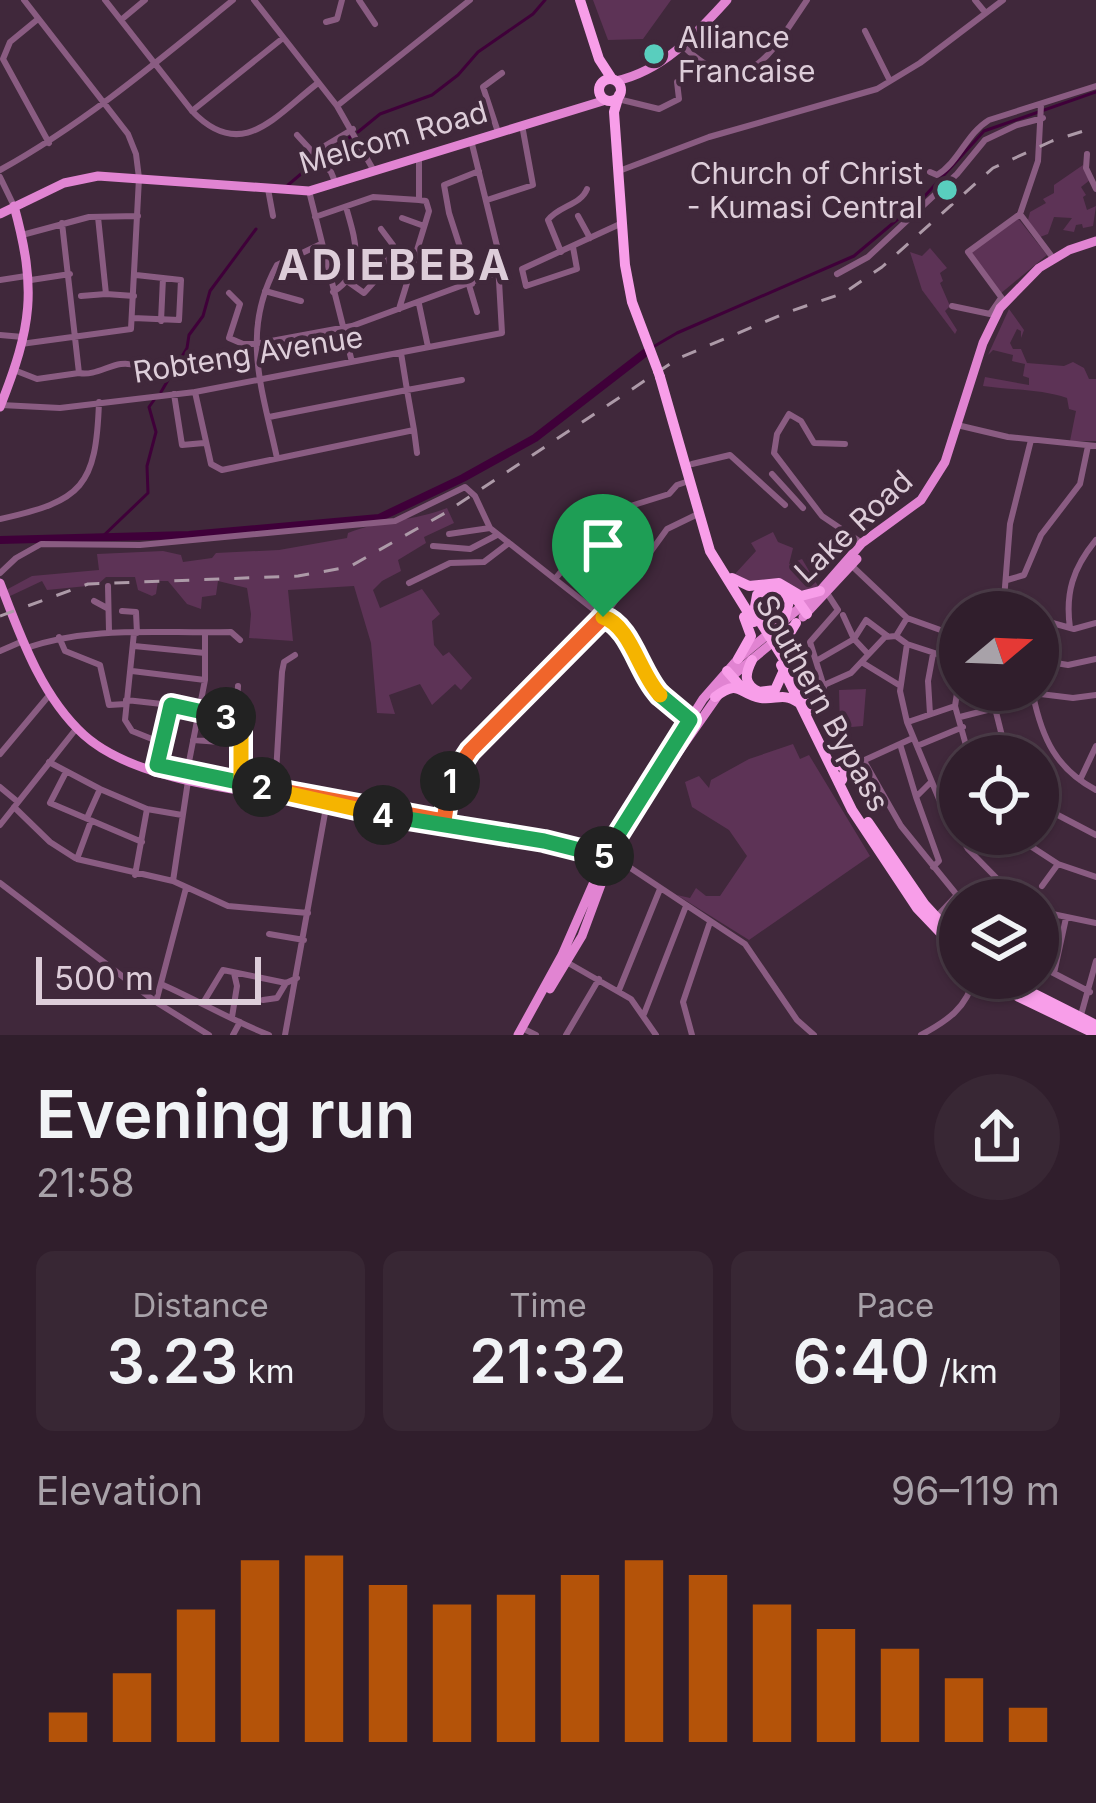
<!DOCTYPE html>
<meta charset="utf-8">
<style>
:root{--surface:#301e2c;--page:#382734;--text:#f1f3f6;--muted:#a8a2a9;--line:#4b3c48;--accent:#b45309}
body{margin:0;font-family:Inter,sans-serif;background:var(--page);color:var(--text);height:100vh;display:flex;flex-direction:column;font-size:45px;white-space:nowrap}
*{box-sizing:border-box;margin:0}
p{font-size:39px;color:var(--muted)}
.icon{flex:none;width:66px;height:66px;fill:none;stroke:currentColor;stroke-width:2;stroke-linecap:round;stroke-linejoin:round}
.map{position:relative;height:1035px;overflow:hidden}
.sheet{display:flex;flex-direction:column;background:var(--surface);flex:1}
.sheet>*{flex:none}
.needle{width:78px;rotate:71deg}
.fabs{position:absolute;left:939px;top:591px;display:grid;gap:24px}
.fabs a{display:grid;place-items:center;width:120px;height:120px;border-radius:50%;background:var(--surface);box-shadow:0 3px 9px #0004,0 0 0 3px var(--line);font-size:60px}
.scale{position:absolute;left:36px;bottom:30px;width:225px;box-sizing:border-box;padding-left:12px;border:6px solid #ddcdd9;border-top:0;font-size:33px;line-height:42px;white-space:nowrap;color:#ddcdd9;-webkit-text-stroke:9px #40283b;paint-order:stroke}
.pin{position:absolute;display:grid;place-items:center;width:102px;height:102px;color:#fff;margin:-123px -51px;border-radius:50% 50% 50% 0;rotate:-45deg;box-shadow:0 0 12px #0007}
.pin .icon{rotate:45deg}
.km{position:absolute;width:60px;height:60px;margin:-30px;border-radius:50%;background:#222;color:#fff;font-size:33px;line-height:60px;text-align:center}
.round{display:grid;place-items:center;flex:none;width:126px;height:126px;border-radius:63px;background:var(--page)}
.summary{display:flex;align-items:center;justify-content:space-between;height:204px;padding:0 36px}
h1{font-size:66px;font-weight:600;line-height:90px}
.figures{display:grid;grid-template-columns:repeat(3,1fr);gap:18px;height:204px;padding:12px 36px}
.figures div{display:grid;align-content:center;border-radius:18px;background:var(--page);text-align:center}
.figures b{font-size:60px;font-weight:600}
.figures small{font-size:33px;font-weight:400}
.figures p{font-size:33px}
.chart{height:336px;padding:24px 36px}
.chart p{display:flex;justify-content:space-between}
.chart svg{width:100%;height:216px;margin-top:12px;stroke:var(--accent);stroke-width:6}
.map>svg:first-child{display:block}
.green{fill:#5d3356}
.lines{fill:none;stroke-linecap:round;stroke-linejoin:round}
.stream{stroke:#3f0039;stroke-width:3}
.river{stroke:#3f0039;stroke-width:8}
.minor{stroke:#8a5c82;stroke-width:6}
.major{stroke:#e184d2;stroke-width:9}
.highway{stroke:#f89ee9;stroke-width:10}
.rail{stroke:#ad9aa8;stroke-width:3;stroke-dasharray:15 15;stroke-linecap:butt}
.highway-bridge{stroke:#f89ee9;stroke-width:10}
.split-1-casing{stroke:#fff;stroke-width:24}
.split-2-casing{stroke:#fff;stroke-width:24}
.split-3-casing{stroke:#fff;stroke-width:24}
.split-4-casing{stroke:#fff;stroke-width:24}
.split-5-casing{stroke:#fff;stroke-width:24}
.split-6-casing{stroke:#fff;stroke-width:24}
.split-7-casing{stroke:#fff;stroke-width:24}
.split-1{stroke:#f0652b;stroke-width:15}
.split-2{stroke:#f0652b;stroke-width:15}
.split-3{stroke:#22a559;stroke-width:15}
.split-4{stroke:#f5b400;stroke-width:15}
.split-5{stroke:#22a559;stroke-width:15}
.split-6{stroke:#22a559;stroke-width:15}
.split-7{stroke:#f5b400;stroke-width:15}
.poi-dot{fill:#59cebe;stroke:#40283b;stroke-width:4.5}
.labels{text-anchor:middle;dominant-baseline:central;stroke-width:9;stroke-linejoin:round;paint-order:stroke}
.poi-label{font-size:30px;fill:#ddcdd9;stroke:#40283b;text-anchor:start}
.street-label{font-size:30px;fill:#ddcdd9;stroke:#40283b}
.district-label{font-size:42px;font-weight:bold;letter-spacing:3px;fill:#ddcdd9;stroke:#40283b}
</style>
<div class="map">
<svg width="1096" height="1035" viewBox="0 0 1096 1035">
<rect width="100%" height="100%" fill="#40283b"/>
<!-- green -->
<path class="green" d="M593,0h78l-28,39 -35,1z
M1083,165l7,15 -9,7 5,8 -3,2 4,13 9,-4 -3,20 -10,2 -1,-4 -6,1 -2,7 -11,-2 9,-12 -18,-1 -6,17 -8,3 -12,-17 2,-8 16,-9 -3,-4 11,-6v-8z
M1017,217l30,38 -47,39 -31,-42z
M930,248l17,20 -7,5 3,8 -3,2 10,23 -5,5 12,19 -2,4 -33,-44 -12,-38 12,4z
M1009,309l15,21 -3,8v-7l-4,-2 -7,14 3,6h8l6,14 37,3 9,-4 11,6 5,11h7v62h-26l6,-30 -7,-2 -2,-11c-26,-9 -56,-8 -84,-12l2,-9 44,8v-7l-6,-2 2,-12 -13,-3 1,-6 -20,-5 -5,5z
M447,508l7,15 -30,14 2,6 -28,17 3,11 -19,10 -9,9 7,18 42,-19 18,25 -8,7 2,24 9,11 6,-4 23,26 -11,12 -6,-6 -23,21 -12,-21 -31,11 6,19 -18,-1 -6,-70 -17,-57 -66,4 5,51 -44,-3 2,-24 -4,-26 -29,-7 -2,14 -14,2 -1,12 -14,-5 -19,-23h-10l-2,13 -4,2 -14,-6 -3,-13h-29l-9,8 -50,5 -5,-9 -34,16 -2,-7 26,-14 67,-6 -2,-16 66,-3 18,4 2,7 29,-4 4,-5 63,-3 68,-12 1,-5c32,-13 67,-12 99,-25z
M773,532l5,10 15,6 -4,16 13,-5 16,27 -6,6 -55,-8 -23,-9 22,-24 -5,-8z
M866,689l-3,37 -23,2 -1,-38z
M793,744l7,15 9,-4 61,101 -121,84 -72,-45 13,3 6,-10 10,8h14l27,-40 -18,-26 -37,-23 -7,-25 14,-6 10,12 2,-8 38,-21z"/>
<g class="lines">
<!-- stream -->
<path class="stream" d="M358,132l22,-18 52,-19 26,-20 20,-23 55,-38 12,-14
M288,185l40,-34 24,-15
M653,347l24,-14 177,-77 69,-58 61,-67 112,-39
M161,392l26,-44 2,-13 14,-19 7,-25 46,-62
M100,539l48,-46 -1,-27 9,-34 -7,-25 5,-7"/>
<!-- river -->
<path class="river" d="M0,540l189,-5 190,-17 84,-40 72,-40 115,-89"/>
<!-- minor -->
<path class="minor" d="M105,0l87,111c50,52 83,5 126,-28
M254,0l83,106 37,65
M359,0l16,24
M975,0l9,11
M38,19l-28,23 -7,17 46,84
M121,20l24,-20
M326,22l11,-3 5,-19
M865,31l25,50
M684,47c63,60 88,4 123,-47
M618,99l41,10 20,-10 -2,-17
M1041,105l-3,56 -18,53 33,44
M337,106l133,-106
M192,111l91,-73
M498,132l-15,-45 19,-14
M297,135l34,37 5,12
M313,153l40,-24
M1087,154l-1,14 10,21
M0,170c85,-47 158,-109 233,-170
M619,171l90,-34 168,-48 43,-26 83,-63
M930,172l7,3c22,-13 29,-41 52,-55l107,-34
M0,177l14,29
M268,189l5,27
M309,191l43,171
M487,200l46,-15 -11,-60
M578,216l12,22
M98,217l8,77 28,2
M315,217l58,-20 46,3
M402,218l22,8
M22,235l67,-18 49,-1
M573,247l4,22 -51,17 -4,-17 98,-45
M561,252l-13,-32c10,-14 33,-15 39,-31
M837,274l31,-17 89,-83 28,-34 32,-15 26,-7
M0,280l26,-4
M31,280l39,-6
M347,281l17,12 9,-10 20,-38 -12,-16
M472,284l-23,-71 -5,-28 35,-14
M469,285l8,27
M265,291l36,10
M333,292c34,-21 22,-53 13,-85
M229,293l11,11 -11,34 14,6h12l97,-18 144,-53
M81,296l25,-2
M1004,301l-36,-49 52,-38
M419,304l9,43
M952,306l38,8 11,-16
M399,309l30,-98 -3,-10 -7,-1v-41
M133,318l46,2 2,-40 -45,-5
M161,321l2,-43
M0,335l23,2
M21,344l110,-15 8,-151 -3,-24 -8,-20 -104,-134
M14,370l23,9 42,-6 -17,-150
M79,373c20,4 38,-16 57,-7
M195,392l16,72 11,6 192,-40 -7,-40 55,-10
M174,394l8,51 22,-2
M1,405l59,3 135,-16 307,-59 -5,-87 -26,-106
M269,417l138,-27 -6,-37
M957,425l51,12 88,9
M414,430l3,23
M845,444l-31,-1 -13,-22 -12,-7 -12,20 -3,19 48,63 40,27
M277,458c-15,-70 -37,-126 0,-193l44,-21
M692,464l38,-9 55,50
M772,474l31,34
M0,519c83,-18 96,-33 99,-117
M449,534l41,-6 113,89
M433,546l37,3 27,-14
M851,565l56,53 53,19
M0,573l16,-15 25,-14 99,1 255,-24 70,-34 10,9 15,32
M555,579l56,-67 58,-18 8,-9 12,-4
M1007,580l17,-5 17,-40 39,-51 8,-38
M409,583l41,-20 34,-1 25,-19
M108,586l1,45
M94,601l13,7
M1005,605l16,7
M122,611l14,1 1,21
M1003,612l7,-88 21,-84
M605,615l23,25 30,53 32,27
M843,615l11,24 14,15
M1038,619l36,10 22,-6
M1070,628c-5,-35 3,-60 26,-88
M134,633l-9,87 7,11 30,12 -6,22
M896,636l11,8 49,16
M59,637l6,14 35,14 9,40 17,-1
M907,644l-7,47 7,31 32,77 29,50 50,51
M134,646l71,7
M26,648c67,-23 135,-14 205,-16l9,8
M0,651l23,-10
M1038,660l30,5 28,-6
M816,661l38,-22 12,-19 20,15
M863,663l36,22
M132,671l73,9
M960,674l-5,32 14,50
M824,687l-14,-45 28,-32 -11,-17
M995,690v18l12,48
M1007,690l66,8 23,-3
M806,693l45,-20 34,-36 11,-1 11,-18
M1033,695c9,43 23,74 63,95
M126,700l45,5 65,15 7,21 -2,42
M930,714l-2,-33 5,-27
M960,717l35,-9
M236,720l2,-34
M908,722l47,-16
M193,740l27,2 6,-23
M162,742l9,-37
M900,744l16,53
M917,746l46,-19
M0,754l51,-61
M864,761l37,65 60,74
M49,762l51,27 -13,29
M845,769l68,-31
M66,772l-16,31 92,39
M187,772l18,-92v-47
M1080,780l16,-34
M188,781l-15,100 55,25 80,7
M931,782l-15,15 23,64 -6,6
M0,787l18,15
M100,789l47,20 35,6
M275,790l7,-118 2,-10 11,-7
M1038,797l16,16 42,22
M14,807l36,35 25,16
M91,821l-14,38 96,22
M444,822l6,-39 12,-23 143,-145 62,-86 33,-16
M0,825l76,-96
M1012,834l46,30 38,13
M614,857l131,87 52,76 17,15
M135,875l12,-66
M0,883l156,119 30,-114
M1042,886l16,-22
M1038,911l58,12
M939,914l18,-19
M269,934l35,6
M947,948l13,18
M563,960l68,39 25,36
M1038,965l52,27
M1054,973l12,-55
M161,984c38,17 70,36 108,51
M619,990l41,-101
M263,1000l14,-2 9,-15
M156,1002l53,33
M203,1003l20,-33 63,13 11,-5
M644,1014l42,-108
M1081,1015l15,-54
M232,1017l5,-31 -3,-13
M526,1030l10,5
M233,1035l7,-13
M285,1035l42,-233
M566,1035l33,-56
M692,1035l-9,-33 27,-80
M921,1035c26,-14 46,-27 53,-57"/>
<!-- major -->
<path class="major" d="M616,81c47,-10 80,-47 111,-81
M0,214l64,-31 34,-7 211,15 297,-91
M0,407c32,-81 37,-117 14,-201
M0,583c20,52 41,113 84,152 53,48 168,56 237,68 88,16 176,29 264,46l26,10
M803,617l54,-58
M668,767l63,-90 59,-49
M550,989l32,-53 30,-81 21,-33
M518,1035l44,-80 45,-103 96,-153 35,-40 82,-68 42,-48 59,-43 24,-38 38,-119 17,-35 39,-40 30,-18 27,-9"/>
<!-- highway -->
<path class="highway" d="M580,0l19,59 13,20
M599 90a11 11 0 1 1 22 0a11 11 0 1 1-22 0Z
M619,95l-5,17 11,153 7,37 26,69
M660,377l50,174 44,71
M732,578l17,8 30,-3 22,13 19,-5
M792,593l15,21
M754,612l3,-17 9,-7 11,-1 12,14 -5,20
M738,659l13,-23 -7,-19
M752,660c-7,14 -9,24 7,32l16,-2 9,-20
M781,665l71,145 65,98 43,45
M792,665l-8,-22 12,-20
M727,671l16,18
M715,697c25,-19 23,-3 46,1 16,2 22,-6 38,5
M834,763l12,5 -4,12
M868,822l57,83 35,38
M989,978l30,19 77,37
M1003,978l93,47"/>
<!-- rail -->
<path class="rail" d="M0,616l88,-32 210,-8 51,-9 96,-54 234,-155 109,-46 56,-19 38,-26 111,-99 59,-27 44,-14"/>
<!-- highway-bridge -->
<path class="highway-bridge" d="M658,371l2,6
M756,615l34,54 19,41"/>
</g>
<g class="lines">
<!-- split-1 casing -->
<g class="split-1-casing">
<path id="split-1" d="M450,781l20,-30 133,-134"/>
</g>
<!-- split-2 casing -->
<g class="split-2-casing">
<path id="split-2" d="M262,787l182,34 6,-40"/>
</g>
<!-- split-3 casing -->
<g class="split-3-casing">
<path id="split-3" d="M226,717l-55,-12 -14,60 105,22"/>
</g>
<!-- split-4 casing -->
<g class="split-4-casing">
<path id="split-4" d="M226,717l10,3 5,8v55l142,32"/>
</g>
<!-- split-5 casing -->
<g class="split-5-casing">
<path id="split-5" d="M383,815l161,26 60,15"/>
</g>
<!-- split-6 casing -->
<g class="split-6-casing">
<path id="split-6" d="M604,856l15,6 -12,-10 83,-132 -30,-25"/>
</g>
<!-- split-7 casing -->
<g class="split-7-casing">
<path id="split-7" d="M603,617c28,9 36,56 57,78"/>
</g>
<!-- split-1 -->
<use href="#split-1" class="split-1"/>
<!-- split-2 -->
<use href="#split-2" class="split-2"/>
<!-- split-3 -->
<use href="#split-3" class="split-3"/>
<!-- split-4 -->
<use href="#split-4" class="split-4"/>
<!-- split-5 -->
<use href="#split-5" class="split-5"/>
<!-- split-6 -->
<use href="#split-6" class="split-6"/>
<!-- split-7 -->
<use href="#split-7" class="split-7"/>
</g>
<!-- markers -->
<g class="poi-dot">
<circle cx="654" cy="54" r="12"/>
<circle cx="947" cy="190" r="12"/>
</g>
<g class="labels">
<!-- poi labels -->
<g class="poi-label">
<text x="678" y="37">Alliance<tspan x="678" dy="34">Francaise</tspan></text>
<text x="923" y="173" text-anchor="end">Church of Christ<tspan x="923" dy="34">- Kumasi Central</tspan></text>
</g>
<!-- street labels -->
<g class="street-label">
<text transform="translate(393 137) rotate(-16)">Melcom Road</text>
<text transform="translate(248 354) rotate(-9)">Robteng Avenue</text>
<text transform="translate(853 526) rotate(-43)">Lake Road</text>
<text transform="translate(823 703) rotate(61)">Southern Bypass</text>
</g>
<!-- district labels -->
<g class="district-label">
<text x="395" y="264">ADIEBEBA</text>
</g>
</g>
</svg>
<div class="fabs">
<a><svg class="needle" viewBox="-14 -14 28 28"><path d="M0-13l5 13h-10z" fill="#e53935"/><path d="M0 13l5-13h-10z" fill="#a8a2a9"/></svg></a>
<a><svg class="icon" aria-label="locate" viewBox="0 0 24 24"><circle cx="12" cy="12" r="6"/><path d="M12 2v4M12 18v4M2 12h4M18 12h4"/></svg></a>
<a><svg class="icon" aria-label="layers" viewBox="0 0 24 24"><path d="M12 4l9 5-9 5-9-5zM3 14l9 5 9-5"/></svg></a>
</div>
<div class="scale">500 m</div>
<div class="pin" style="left:603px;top:617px;background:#1e9e55"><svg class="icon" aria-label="arrive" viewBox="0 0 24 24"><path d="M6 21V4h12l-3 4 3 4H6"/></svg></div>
<b class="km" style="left:450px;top:781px">1</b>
<b class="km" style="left:262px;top:787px">2</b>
<b class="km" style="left:226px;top:717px">3</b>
<b class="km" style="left:383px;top:815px">4</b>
<b class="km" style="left:604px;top:856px">5</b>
</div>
<section class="sheet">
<div class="summary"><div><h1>Evening run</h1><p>21:58</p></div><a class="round"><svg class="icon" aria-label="share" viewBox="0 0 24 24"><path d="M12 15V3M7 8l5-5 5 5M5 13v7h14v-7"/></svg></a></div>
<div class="figures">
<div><p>Distance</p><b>3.23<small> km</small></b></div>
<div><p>Time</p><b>21:32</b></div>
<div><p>Pace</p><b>6:40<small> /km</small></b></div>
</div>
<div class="chart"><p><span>Elevation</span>96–119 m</p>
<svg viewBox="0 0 160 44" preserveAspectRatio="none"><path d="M5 44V38M15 44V30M25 44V17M35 44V7M45 44V6M55 44V12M65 44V16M75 44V14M85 44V10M95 44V7M105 44V10M115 44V16M125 44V21M135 44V25M145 44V31M155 44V37"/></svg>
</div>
</section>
